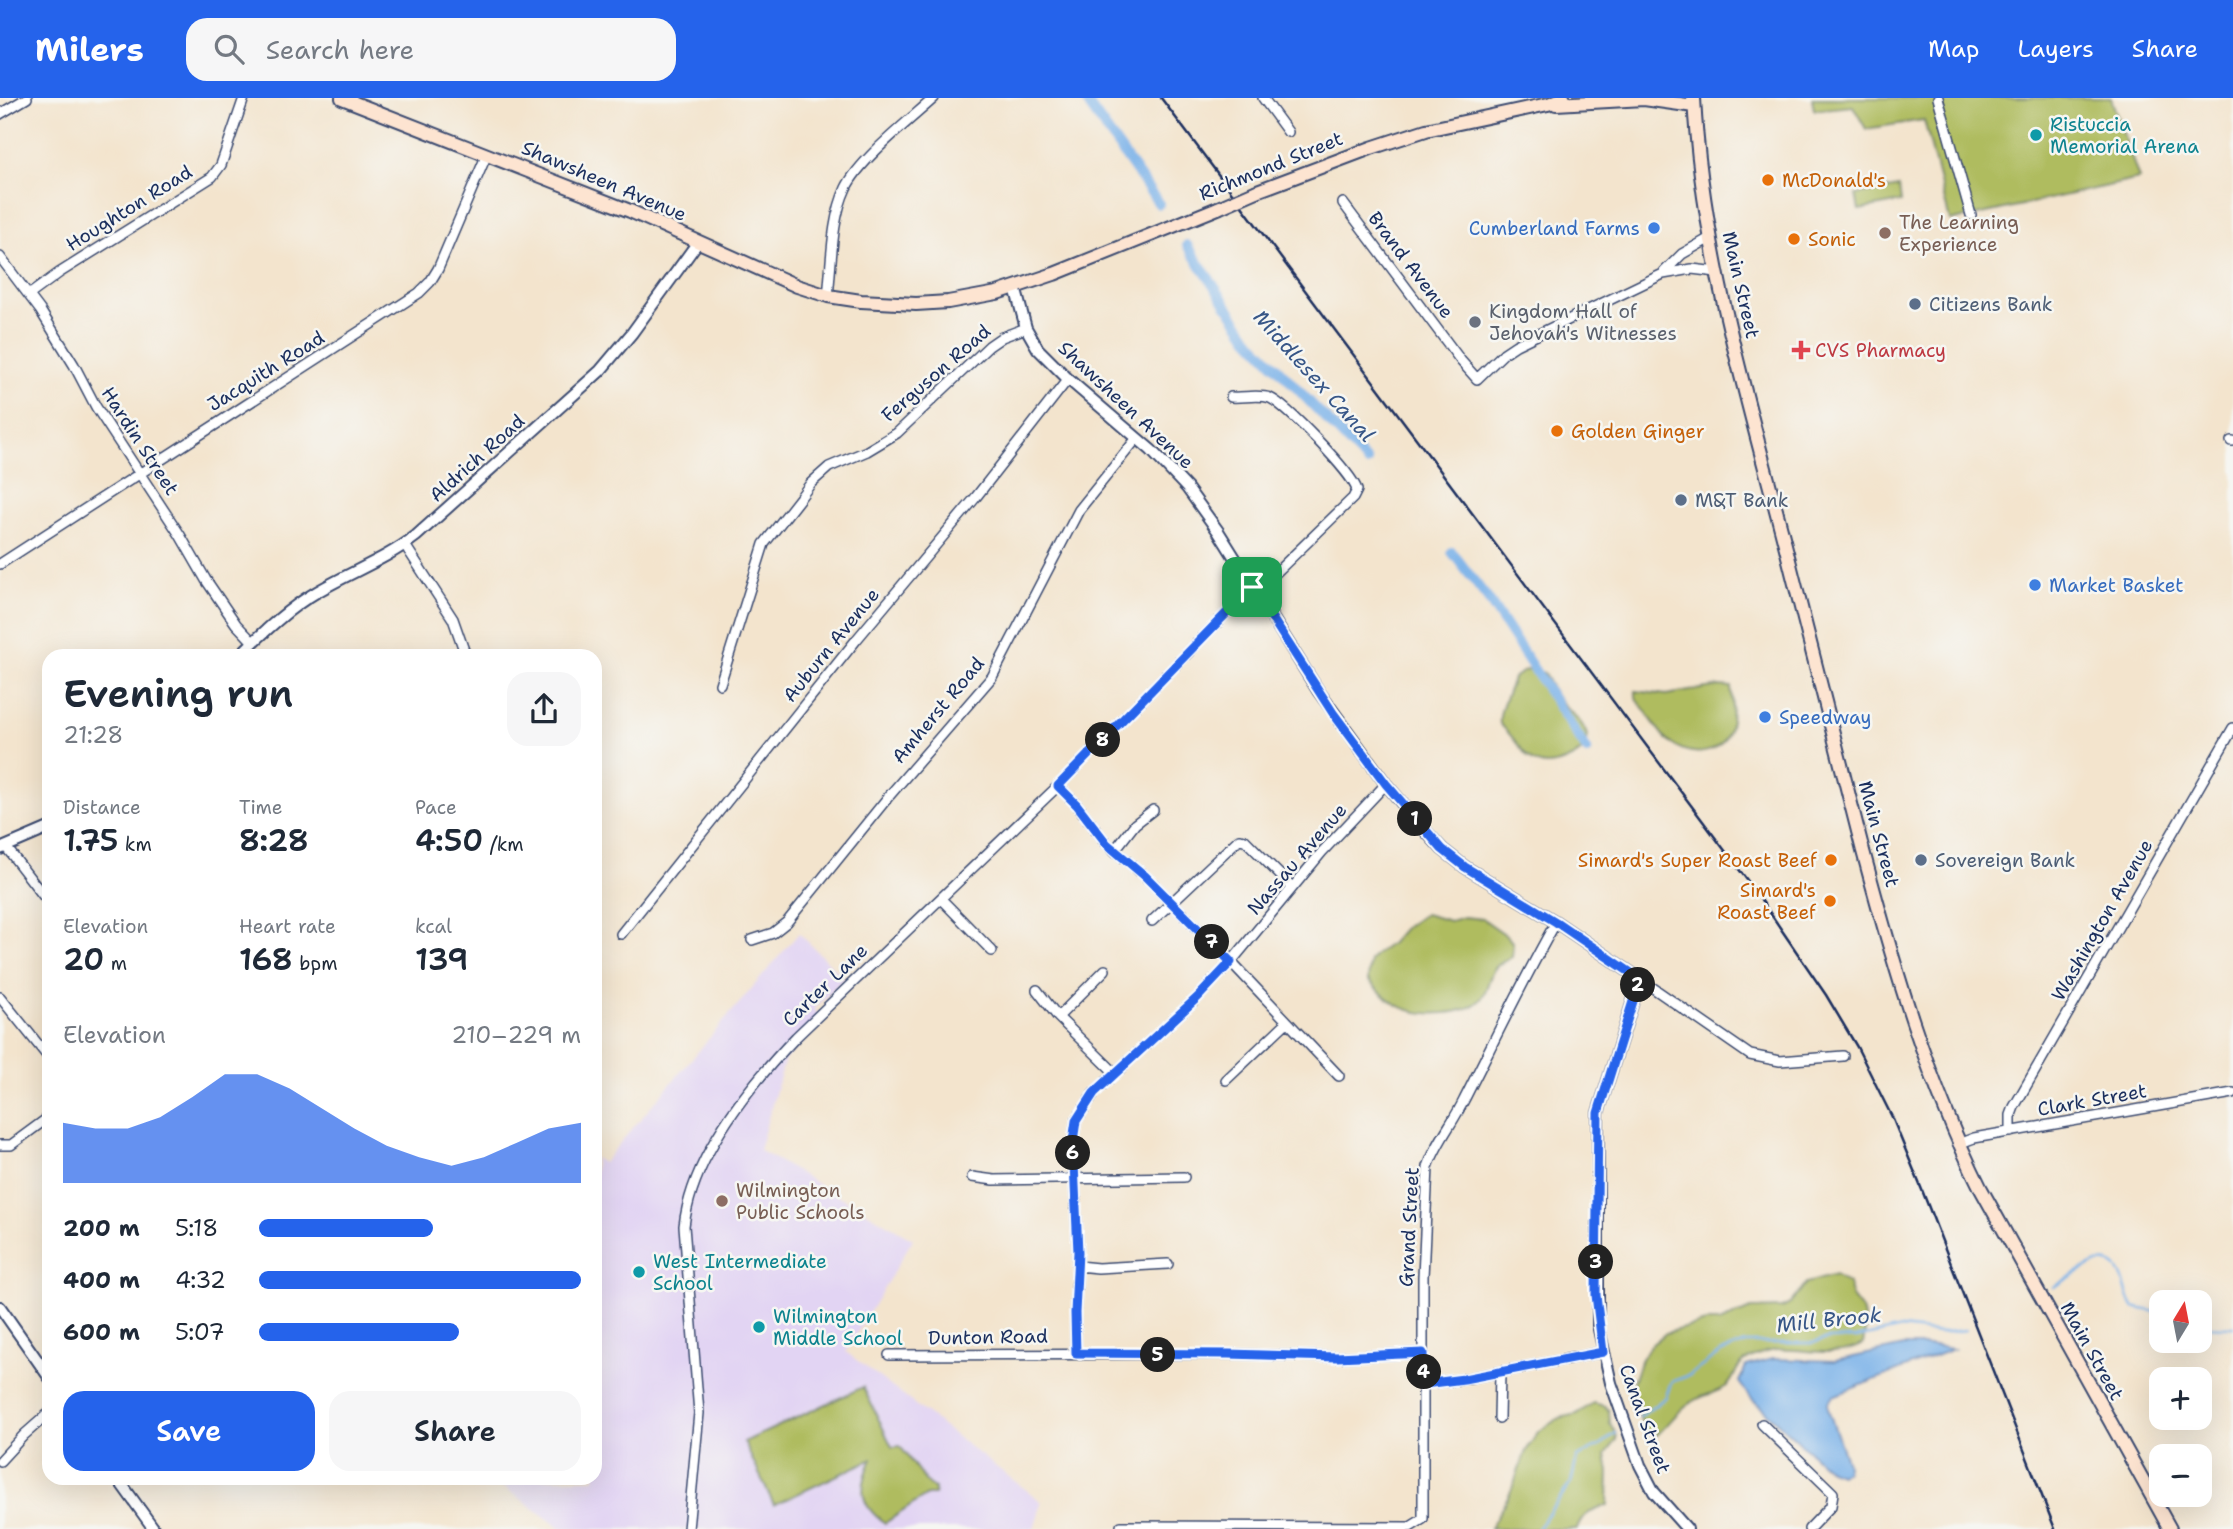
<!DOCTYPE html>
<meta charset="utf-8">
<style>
:root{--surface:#fff;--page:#f6f6f7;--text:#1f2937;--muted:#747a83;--accent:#2563eb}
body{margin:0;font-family:"Shantell Sans",sans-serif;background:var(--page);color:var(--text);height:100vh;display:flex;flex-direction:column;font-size:26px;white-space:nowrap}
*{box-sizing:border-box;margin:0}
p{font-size:23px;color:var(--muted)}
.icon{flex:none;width:38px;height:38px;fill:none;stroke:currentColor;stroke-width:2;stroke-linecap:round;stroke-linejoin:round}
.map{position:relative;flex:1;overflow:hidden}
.drawer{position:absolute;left:42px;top:551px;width:560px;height:836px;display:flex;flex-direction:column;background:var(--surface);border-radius:21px;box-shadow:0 7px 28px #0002}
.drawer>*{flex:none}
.needle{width:46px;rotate:10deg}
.controls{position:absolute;left:2149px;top:1192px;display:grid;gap:14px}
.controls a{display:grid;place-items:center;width:63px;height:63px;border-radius:14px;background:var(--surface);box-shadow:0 7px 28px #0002;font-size:35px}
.pin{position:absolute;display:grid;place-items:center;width:60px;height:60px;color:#fff;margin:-30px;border-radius:14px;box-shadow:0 4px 10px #0006}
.km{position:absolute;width:35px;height:35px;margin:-18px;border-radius:50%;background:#222;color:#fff;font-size:19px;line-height:35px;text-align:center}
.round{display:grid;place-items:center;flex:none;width:74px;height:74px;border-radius:21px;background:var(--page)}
.summary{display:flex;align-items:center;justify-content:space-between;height:119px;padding:0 21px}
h1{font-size:38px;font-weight:600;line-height:52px}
.figures{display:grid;grid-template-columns:repeat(3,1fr);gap:10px;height:119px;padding:7px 21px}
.figures div{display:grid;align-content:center}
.figures b{font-size:30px;font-weight:600}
.figures small{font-size:19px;font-weight:400}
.figures p{font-size:19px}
.chart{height:196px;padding:14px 21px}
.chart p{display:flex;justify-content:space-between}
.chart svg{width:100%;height:126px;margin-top:7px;fill:var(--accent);opacity:.7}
.action{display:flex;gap:14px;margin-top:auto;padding:14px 21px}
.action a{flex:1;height:80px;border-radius:21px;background:var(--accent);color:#fff;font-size:28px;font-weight:600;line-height:80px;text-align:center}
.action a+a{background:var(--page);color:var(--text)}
ul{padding:0 21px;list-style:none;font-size:23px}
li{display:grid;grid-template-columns:112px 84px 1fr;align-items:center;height:52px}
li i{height:18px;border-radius:9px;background:var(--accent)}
header{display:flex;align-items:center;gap:42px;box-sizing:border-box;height:98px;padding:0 35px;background:var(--accent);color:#fff}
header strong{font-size:33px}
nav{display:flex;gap:38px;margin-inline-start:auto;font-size:24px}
.search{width:490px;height:63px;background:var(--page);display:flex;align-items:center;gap:18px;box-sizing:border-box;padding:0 24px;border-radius:21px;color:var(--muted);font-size:26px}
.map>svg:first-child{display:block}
.built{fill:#e2d4f3}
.green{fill:#afbc5f;stroke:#65765e;stroke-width:2}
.water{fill:#78b0e8;stroke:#4a70a3;stroke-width:2}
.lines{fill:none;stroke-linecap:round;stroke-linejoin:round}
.stream{stroke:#78b0e8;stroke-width:2.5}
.canal{stroke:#78b0e8;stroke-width:10}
.minor-casing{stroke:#3b4a6f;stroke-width:12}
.tertiary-casing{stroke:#3b4a6f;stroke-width:14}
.secondary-casing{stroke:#3b4a6f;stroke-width:16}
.minor{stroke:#fff;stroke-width:9}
.tertiary{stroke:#fff;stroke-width:10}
.secondary{stroke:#fde4d1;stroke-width:12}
.rail{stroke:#1b2f5e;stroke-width:2.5}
.secondary-bridge-casing{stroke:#3b4a6f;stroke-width:16;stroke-linecap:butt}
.secondary-bridge{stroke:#fde4d1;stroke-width:12}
.route-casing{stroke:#fff;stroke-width:14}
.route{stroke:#2563eb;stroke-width:9}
.culture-dot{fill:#0f9aa8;stroke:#f6f6f2;stroke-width:2.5}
.food-dot{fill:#e8710a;stroke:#f6f6f2;stroke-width:2.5}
.shop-dot{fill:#3f7fe0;stroke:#f6f6f2;stroke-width:2.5}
.education-dot{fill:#8d6e63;stroke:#f6f6f2;stroke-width:2.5}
.service-dot{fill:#5c6f8a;stroke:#f6f6f2;stroke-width:2.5}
.worship-dot{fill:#6b7280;stroke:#f6f6f2;stroke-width:2.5}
.health-dot{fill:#e0444e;stroke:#f6f6f2;stroke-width:2.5}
.labels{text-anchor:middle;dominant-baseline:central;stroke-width:5;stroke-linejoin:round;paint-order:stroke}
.culture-label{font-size:19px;fill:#0d838f;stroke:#f6f6f2;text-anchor:start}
.street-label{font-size:19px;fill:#1b2f5e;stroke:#f6f6f2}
.food-label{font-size:19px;fill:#c56008;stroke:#f6f6f2;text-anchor:start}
.education-label{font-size:19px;fill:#785e54;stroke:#f6f6f2;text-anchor:start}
.shop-label{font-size:19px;fill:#366cbe;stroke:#f6f6f2;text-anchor:start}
.service-label{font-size:19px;fill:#4e5e75;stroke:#f6f6f2;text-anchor:start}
.worship-label{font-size:19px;fill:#5b616d;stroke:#f6f6f2;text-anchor:start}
.health-label{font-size:19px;fill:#be3a42;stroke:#f6f6f2;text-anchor:start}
.water-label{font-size:21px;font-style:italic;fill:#375687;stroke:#f6f6f2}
</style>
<header>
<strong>Milers</strong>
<div class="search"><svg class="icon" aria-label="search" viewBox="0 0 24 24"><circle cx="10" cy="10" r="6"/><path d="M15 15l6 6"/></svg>Search here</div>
<nav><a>Map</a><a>Layers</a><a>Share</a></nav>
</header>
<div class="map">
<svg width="2233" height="1431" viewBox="0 0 2233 1431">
<rect width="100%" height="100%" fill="#f6f6f2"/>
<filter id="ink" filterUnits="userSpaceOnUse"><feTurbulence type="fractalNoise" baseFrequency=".0143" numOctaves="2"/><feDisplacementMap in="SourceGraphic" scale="14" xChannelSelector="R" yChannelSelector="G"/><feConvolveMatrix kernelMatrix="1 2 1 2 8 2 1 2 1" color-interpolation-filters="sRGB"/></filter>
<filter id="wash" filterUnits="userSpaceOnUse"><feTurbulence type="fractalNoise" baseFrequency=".00686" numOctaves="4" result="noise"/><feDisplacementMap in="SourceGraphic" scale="28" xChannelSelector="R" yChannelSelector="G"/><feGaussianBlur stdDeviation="1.57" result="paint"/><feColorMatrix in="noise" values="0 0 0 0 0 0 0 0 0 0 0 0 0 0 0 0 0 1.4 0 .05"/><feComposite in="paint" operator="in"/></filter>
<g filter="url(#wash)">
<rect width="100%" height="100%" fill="#f3e4cd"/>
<!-- built -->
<path class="built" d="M799,835l45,45 -30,31 10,13 -39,37 -26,91 154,89 -67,113 196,150 -8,27h-472l-69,-50h102v-321l8,5z"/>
<!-- green -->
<path class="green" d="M1812,0h299l28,81 -189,42 -26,-101 -58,9 -13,-23 -39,4z
M1899,89l2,15 -42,8 -3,-15z
M1526,572l18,3c4,8 8,17 13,24 9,13 27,23 30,39 1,9 -6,17 -14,21 -44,23 -46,-8 -73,-33 -2,-15 9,-31 13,-46z
M1719,588l12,1c1,13 2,31 -2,43 -9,26 -38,28 -58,13 -12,-9 -18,-22 -27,-34 -5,-7 -9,-8 -8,-18l30,4z
M1425,816l25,7 14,-4 19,2 23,16 7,8 -1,14c-5,3 -11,5 -15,9 -9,8 -8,24 -17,34 -9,9 -22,12 -35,13 -36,3 -53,-7 -77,-33l2,-19 5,-6 15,-11 15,-17z
M1835,1177l13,9 4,13 10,13 4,16 -3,18c-27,15 -57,4 -86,6 -12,1 -32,8 -39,18 -4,6 -5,13 -11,18 -10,7 -28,10 -39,18 -11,8 -20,21 -31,31l-8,-3 -6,-6 -13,-36 10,-28 10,-16 16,-13 40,-11h13l32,-13 31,-1 8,-4 16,-21z
M863,1289l29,60 8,-1 29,40 6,2 -1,7h-7l-42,28c-28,-19 -25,-38 -13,-64l-98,46 -30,-63z
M1593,1305l12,3 4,5 1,12 6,10 1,7 -11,14 3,18 -1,33c-16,7 -24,6 -31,24h-87l21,-38 15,-40 12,-19 21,-14 18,-4z"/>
<!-- water -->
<path class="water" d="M1904,1248h32l17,3 -120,47 -5,7v6l19,54 -1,8 -6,3 -11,-4 -80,-74 -10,-14 7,-16 26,-7 63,2z"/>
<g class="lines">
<!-- stream -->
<path class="stream" d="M2053,1189c16,-7 50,-39 65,-17 8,10 7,25 15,37l28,6
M2200,1228l33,1
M1640,1319l26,-20 5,-15 19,-7 30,-22 25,-10h67l16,-4 28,-1 46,-10 38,5 25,-3
M1537,1431l34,-46 6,-26 24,-12 15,-12"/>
<!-- canal -->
<path class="canal" d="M1084,0l75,106
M1187,147l61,92 119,125
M1452,454l36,47 99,151"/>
</g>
</g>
<g filter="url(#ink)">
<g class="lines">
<!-- minor casing -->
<g class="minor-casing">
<path id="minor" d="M1263,0l25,34
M1938,0l33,117
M0,16l27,-16
M1343,105l118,158 16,18 27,-26 12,-8 147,-71 29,-5 25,3
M0,159l40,53 34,55 22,42 84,128 26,45 30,44 17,18
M1664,174l18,-18 28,-16
M29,197l30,-22 153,-96 9,-12 23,-67
M828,198c4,-35 3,-76 18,-108 13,-28 64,-68 88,-90
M1231,299c12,1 28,-3 39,1 16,7 82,75 87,92l-4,8 -98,95
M2231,343h2
M405,447l48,74 13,37
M0,466l419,-271 11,-11 8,-13 49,-115
M720,586l44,-140 36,-46 11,-15 18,-16 38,-16 30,-18 92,-87 13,-9 24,-9
M1058,688l19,19 30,39 38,32 86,86 108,114
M6,749l43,56
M1114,753l21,-27 18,-14
M941,801l51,52
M1152,823l87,-82 6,1 47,47
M621,836l236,-295 119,-142 92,-118
M752,842l21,-7 14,-11 102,-126 103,-119 87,-167 58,-72
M1640,881l110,76 30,6 63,-5
M1037,892l21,27 57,56
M0,899l49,61
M1058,919l47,-47
M1226,982l61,-58
M2011,1034v-17l3,-8 219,-379
M1958,1046l16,-6 259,-45
M0,1047h11l38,-28
M972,1079l22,3 190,-3
M1078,1168l20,2 70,-4
M1076,1255l-1,-40 3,-61 -5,-111 3,-20 18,-28 104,-96 33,-35 91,-110 64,-68
M889,1257l340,-1 108,3 86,-4
M1424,1286l40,-5 139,-27
M1499,1320l1,-46
M1762,1326l71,69 -2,13 -22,23
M0,1363l24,-26 25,-22
M1121,1428l289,1 13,-8v-242l5,-110c8,-24 25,-44 36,-67 30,-59 59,-120 92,-178
M688,1431l11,-116 -15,-187c8,-70 65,-140 112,-189l262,-251 194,-199"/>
</g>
<!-- tertiary casing -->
<g class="tertiary-casing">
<path id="tertiary" d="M1015,189l11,41 12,21 30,30 83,71 36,38 31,43 101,161 67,92 36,43 20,22 23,18 91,55 84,57 -42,134v212l13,58 29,82 14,27 33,37
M239,558c24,-23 47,-46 76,-63 33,-20 70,-33 101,-57l184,-165 32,-38 66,-91
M0,751l49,-21
M0,1209l49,70
M118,1381l36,50"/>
</g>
<!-- secondary casing -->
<g class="secondary-casing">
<path id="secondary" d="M342,0l288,113 167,75 31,10 33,5 55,3 32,-2 49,-9 57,-19 164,-66
M1694,0c8,162 60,321 99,478 24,92 46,184 70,275 31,116 64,230 118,338l189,340
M1556,6l88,-5 50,7
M1257,93l114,-43 55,-18 122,-26 16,-6"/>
</g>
<!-- minor -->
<use href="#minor" class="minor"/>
<!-- tertiary -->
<use href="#tertiary" class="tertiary"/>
<!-- secondary -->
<use href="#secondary" class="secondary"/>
<!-- rail -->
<path class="rail" d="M1161,0l592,790 73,107 31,52 35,70 30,73 133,339"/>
<!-- secondary-bridge casing -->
<g class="secondary-bridge-casing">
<path id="secondary-bridge" d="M1218,110l39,-17"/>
</g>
<!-- secondary-bridge -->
<use href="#secondary-bridge" class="secondary-bridge"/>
</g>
</g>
<g class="lines" filter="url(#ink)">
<!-- route casing -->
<g class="route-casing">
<path id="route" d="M1252,489l81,126 53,71 56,65 23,18 91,55 84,57 -42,134 -2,182 7,57 -139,27 -40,5 -1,-31 -86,4 -108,-3 -153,-1 -1,-40 3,-61 -5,-111 3,-20 18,-28 104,-96 33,-35 -86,-86 -38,-32 -30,-39 -19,-19z"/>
</g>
<!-- route -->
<use href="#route" class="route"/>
</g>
<!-- markers -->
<g class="culture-dot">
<circle cx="2036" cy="37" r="7"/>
<circle cx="639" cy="1174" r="7"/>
<circle cx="759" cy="1229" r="7"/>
</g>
<g class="food-dot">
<circle cx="1768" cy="82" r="7"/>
<circle cx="1794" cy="141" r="7"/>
<circle cx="1557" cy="333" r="7"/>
<circle cx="1831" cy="762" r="7"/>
<circle cx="1830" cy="803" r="7"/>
</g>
<g class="shop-dot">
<circle cx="1654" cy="130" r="7"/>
<circle cx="2035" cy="487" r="7"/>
<circle cx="1765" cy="619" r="7"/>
</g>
<g class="education-dot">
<circle cx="1885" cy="135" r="7"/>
<circle cx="722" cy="1103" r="7"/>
</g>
<g class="service-dot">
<circle cx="1915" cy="206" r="7"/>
<circle cx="1681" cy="402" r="7"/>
<circle cx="1921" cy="762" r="7"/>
</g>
<circle class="worship-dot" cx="1475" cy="224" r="7"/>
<path class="health-dot" d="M1797.5 241.5h7v7h7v7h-7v7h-7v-7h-7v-7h7z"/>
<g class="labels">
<!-- culture labels -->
<g class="culture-label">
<text x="2050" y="26">Ristuccia<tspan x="2050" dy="22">Memorial Arena</tspan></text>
<text x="653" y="1163">West Intermediate<tspan x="653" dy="22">School</tspan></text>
<text x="773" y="1218">Wilmington<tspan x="773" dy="22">Middle School</tspan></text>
</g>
<!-- street labels -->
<g class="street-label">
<text transform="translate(1271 68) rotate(-22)">Richmond Street</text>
<text transform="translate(604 83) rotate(23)">Shawsheen Avenue</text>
<text transform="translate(129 110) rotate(-32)">Houghton Road</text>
<text transform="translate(1411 167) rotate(53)">Brand Avenue</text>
<text transform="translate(1741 187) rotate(77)">Main Street</text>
<text transform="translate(266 273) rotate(-32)">Jacquith Road</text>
<text transform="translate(936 275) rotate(-41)">Ferguson Road</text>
<text transform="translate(1126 307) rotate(43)">Shawsheen Avenue</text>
<text transform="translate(140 343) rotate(57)">Hardin Street</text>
<text transform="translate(477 360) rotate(-42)">Aldrich Road</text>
<text transform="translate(831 547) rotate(-51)">Auburn Avenue</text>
<text transform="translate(938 612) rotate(-50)">Amherst Road</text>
<text transform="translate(1879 736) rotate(75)">Main Street</text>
<text transform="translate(1297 761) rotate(-49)">Nassau Avenue</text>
<text transform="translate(2102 822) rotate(-60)">Washington Avenue</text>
<text transform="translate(825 887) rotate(-44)">Carter Lane</text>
<text transform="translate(2092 1002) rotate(-10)">Clark Street</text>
<text transform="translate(1409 1129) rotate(-87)">Grand Street</text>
<text transform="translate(988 1239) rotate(-1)">Dunton Road</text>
<text transform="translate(2092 1253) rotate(61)">Main Street</text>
<text transform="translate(1645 1321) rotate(70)">Canal Street</text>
</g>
<!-- food labels -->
<g class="food-label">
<text x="1782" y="82">McDonald's</text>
<text x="1808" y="141">Sonic</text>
<text x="1571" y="333">Golden Ginger</text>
<text x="1817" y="762" text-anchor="end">Simard's Super Roast Beef</text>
<text x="1816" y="792" text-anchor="end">Simard's<tspan x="1816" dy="22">Roast Beef</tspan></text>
</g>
<!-- education labels -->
<g class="education-label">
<text x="1899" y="124">The Learning<tspan x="1899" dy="22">Experience</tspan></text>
<text x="736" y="1092">Wilmington<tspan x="736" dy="22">Public Schools</tspan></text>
</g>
<!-- shop labels -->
<g class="shop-label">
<text x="1640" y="130" text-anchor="end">Cumberland Farms</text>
<text x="2049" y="487">Market Basket</text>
<text x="1779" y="619">Speedway</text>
</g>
<!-- service labels -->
<g class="service-label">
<text x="1929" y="206">Citizens Bank</text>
<text x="1695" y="402">M&amp;T Bank</text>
<text x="1935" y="762">Sovereign Bank</text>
</g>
<!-- worship labels -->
<g class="worship-label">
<text x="1489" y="213">Kingdom Hall of<tspan x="1489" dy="22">Jehovah's Witnesses</tspan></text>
</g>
<!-- health labels -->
<g class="health-label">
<text x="1815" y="252">CVS Pharmacy</text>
</g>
<!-- water labels -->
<g class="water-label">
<text transform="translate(1314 278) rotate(48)">Middlesex Canal</text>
<text transform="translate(1829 1222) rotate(-6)">Mill Brook</text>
</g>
</g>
</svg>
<div class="controls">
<a><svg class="needle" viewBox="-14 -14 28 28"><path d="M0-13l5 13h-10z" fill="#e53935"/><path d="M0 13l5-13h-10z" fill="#747a83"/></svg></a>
<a>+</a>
<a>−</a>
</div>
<div class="pin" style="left:1252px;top:489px;background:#1e9e55"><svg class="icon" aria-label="arrive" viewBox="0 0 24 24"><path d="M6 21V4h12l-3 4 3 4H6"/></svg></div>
<b class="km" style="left:1415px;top:721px">1</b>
<b class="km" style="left:1638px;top:887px">2</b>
<b class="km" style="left:1596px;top:1164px">3</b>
<b class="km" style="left:1424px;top:1274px">4</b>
<b class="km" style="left:1158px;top:1257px">5</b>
<b class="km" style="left:1073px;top:1055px">6</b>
<b class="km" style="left:1212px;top:844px">7</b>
<b class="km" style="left:1103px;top:642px">8</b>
<section class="drawer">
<div class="summary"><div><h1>Evening run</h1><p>21:28</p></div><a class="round"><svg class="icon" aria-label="share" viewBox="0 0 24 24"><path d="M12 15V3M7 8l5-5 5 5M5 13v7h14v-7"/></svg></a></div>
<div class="figures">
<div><p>Distance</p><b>1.75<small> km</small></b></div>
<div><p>Time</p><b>8:28</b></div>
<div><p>Pace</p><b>4:50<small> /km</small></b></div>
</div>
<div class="figures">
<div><p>Elevation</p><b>20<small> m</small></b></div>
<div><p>Heart rate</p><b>168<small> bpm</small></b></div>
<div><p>kcal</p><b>139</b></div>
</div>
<div class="chart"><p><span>Elevation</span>210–229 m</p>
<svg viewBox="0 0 160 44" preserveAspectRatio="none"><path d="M0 44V23L10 25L20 25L30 21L40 14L50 6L60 6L70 11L80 18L90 25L100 31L110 35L120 38L130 35L140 30L150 25L160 23V44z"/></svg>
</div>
<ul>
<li><b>200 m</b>5:18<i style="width:54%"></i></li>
<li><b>400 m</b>4:32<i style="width:100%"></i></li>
<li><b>600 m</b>5:07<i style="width:62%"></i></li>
</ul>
<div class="action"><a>Save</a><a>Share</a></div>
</section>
</div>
